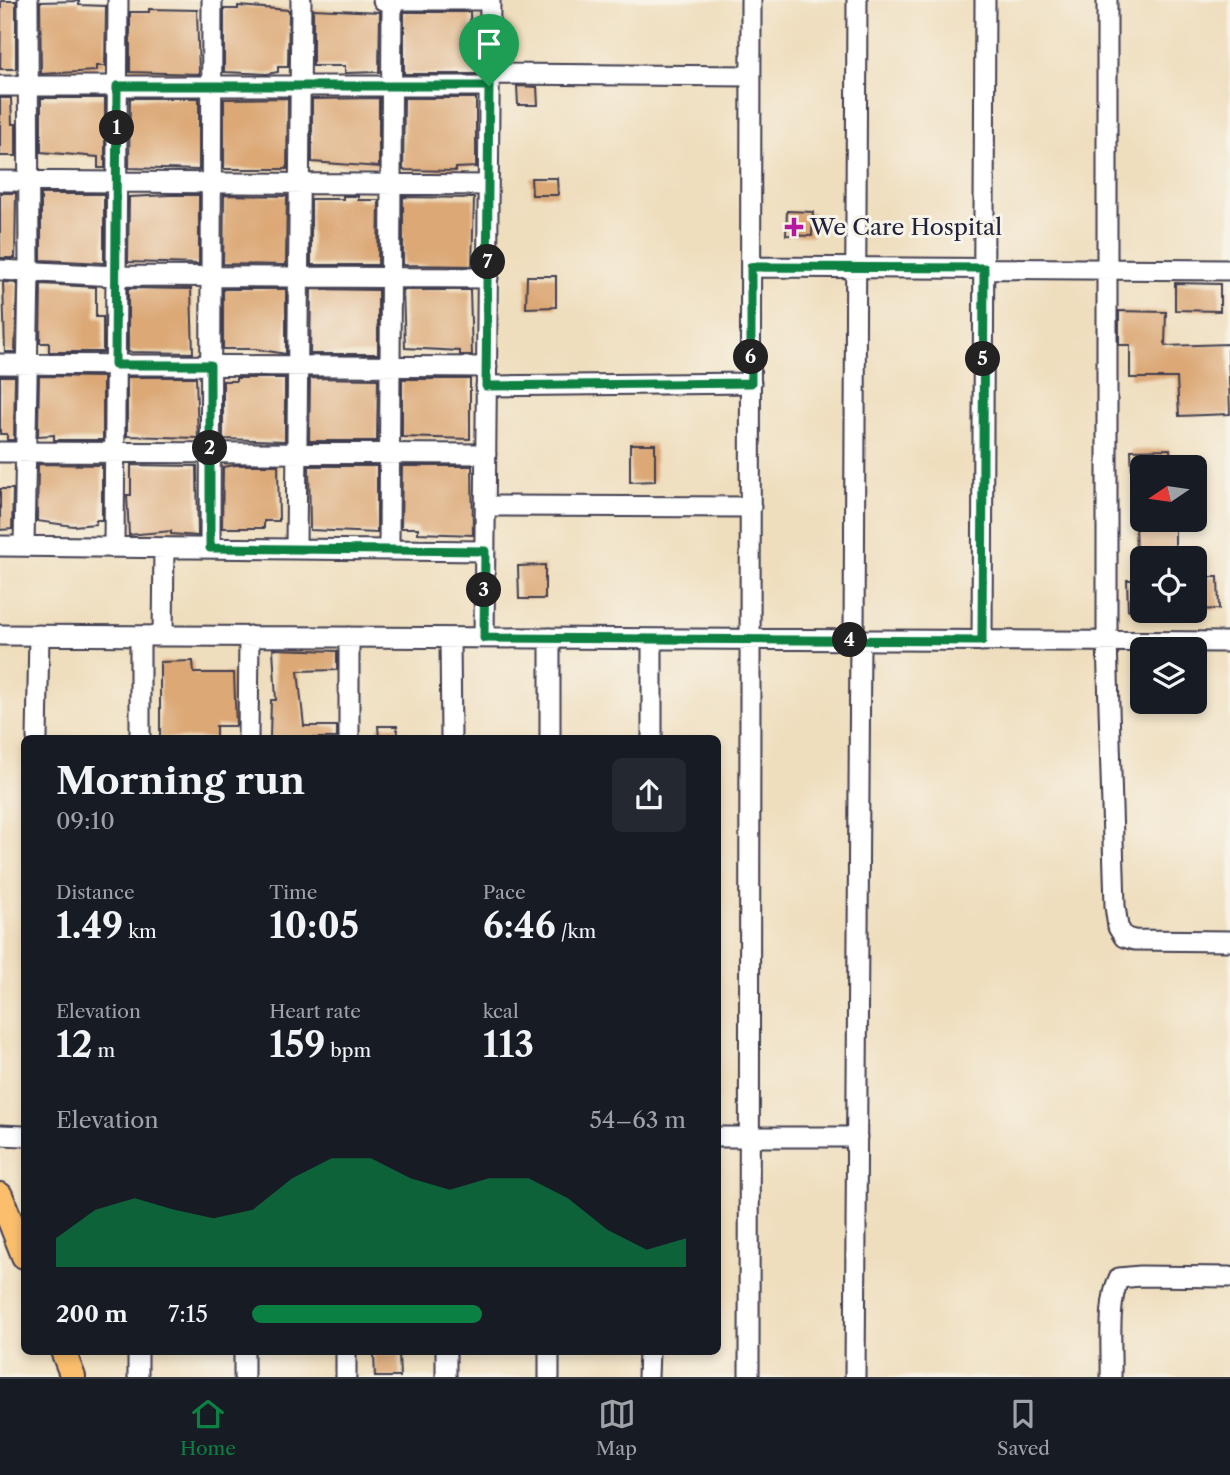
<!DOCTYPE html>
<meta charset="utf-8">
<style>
:root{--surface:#171b24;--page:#242831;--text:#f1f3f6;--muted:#9ea1a6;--line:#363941;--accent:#0b8043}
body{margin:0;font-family:"Libre Caslon Text",serif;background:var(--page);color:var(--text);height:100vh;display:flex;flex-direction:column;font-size:26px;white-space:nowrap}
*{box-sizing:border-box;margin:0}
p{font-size:23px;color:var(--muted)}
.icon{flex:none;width:38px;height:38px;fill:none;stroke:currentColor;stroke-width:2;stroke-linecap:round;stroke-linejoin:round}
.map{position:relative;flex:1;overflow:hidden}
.details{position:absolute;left:21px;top:735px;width:700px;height:620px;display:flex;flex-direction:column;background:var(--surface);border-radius:10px;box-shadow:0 4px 10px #0003}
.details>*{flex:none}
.needle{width:46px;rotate:257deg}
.fabs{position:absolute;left:1130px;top:455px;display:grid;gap:14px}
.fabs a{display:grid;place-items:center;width:77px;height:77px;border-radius:10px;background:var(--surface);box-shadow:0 4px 10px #0003;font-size:35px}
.pin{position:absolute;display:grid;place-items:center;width:60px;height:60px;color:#fff;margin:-72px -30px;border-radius:50% 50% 50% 0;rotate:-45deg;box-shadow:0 0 7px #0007}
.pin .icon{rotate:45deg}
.km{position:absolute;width:35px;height:35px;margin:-18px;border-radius:50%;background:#222;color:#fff;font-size:19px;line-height:35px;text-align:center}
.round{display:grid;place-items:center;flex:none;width:74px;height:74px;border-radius:10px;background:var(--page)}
.summary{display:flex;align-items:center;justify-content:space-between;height:119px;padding:0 35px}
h1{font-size:38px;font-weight:800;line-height:52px}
.stats{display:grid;grid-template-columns:repeat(3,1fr);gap:10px;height:119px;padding:7px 35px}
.stats div{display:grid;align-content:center}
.stats b{font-size:35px;font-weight:800}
.stats small{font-size:19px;font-weight:400}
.stats p{font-size:19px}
.chart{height:196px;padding:14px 35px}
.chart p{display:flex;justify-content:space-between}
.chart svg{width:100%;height:126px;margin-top:7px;fill:var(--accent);opacity:.7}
ul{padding:0 35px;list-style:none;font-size:23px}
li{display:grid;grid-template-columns:112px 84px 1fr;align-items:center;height:52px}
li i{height:18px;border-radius:9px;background:var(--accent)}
.tab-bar{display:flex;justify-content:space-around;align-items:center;height:98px;border-top:2px solid var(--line);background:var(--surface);font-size:19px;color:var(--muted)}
.tab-bar a{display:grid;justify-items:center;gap:4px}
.tab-bar .current{color:var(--accent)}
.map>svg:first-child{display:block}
.building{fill:#dca876}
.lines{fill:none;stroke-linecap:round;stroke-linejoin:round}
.minor-casing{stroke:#413e4f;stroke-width:23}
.major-casing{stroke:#413e4f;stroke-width:28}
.minor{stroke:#fff;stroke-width:19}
.major{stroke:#fabe6d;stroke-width:24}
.route-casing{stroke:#fff;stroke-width:14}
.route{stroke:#0b8043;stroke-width:9}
.poi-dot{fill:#b5179e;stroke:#f7f3e8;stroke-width:2.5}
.labels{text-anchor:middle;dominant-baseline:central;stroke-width:6;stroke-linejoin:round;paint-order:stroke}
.poi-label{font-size:23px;fill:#22223b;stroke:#f7f3e8;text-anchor:start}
</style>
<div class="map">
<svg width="1230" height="1377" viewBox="0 0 1230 1377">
<rect width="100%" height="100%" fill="#f7f3e8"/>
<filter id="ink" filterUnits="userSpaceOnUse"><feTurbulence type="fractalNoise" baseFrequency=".0143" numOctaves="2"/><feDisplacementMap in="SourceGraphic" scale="14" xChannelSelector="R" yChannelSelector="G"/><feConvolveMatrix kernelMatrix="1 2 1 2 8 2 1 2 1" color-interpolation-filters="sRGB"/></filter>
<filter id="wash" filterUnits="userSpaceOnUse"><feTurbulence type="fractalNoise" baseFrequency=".00686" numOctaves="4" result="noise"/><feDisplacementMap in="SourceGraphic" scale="28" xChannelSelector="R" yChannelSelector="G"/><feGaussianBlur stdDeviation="1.57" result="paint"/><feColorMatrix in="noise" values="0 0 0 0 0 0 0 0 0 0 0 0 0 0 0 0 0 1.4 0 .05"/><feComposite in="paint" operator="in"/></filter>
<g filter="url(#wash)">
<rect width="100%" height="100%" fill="#efdebe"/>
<g id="blocks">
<!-- building -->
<path class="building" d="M1,1h15v68h-16z
M79,1v4l27,1 -1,60h-9v5l-55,3 -1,-72z
M238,6l51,4 -1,57h-10v5l-11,2 -43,-2v-63h14z
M149,9l48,1 2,64 -69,-2v-60h19z
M313,9l67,3 -1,60 -34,1v-7h-32z
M404,12h66l1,31h5l1,31h-73z
M517,86l20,1 1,18h-20z
M0,98h11l1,26h4v32h-16z
M41,98h64v70h-7v-11l-57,-5z
M130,98h69v72l-70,-2z
M288,98l-1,71h-63v-70z
M379,98v69l-67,-5v-63z
M404,98h72v69l-20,1v3l-53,-1z
M531,178h26l1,17h-26z
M0,193h16l-1,65h-15z
M41,194h63v69l-63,-3z
M169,195h30v69l-71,-2 1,-65z
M224,195l63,1 -1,69 -63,-1z
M343,196h15v4h21l-1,65h-67v-66h32z
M403,197l71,1 -2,68 -69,-1z
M787,211l26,1 -1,24 -26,-1z
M527,276h29v31l-30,1z
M3,282l14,1 -2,69h-10z
M1175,283l45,1v27l-45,-1z
M41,284l55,3v30h7v35h-54v-9h-9z
M128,288l63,1 2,64 -65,-1z
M223,289h63v65l-30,-5h-33z
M311,289l67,1v64h-68z
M403,290h67l2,65h-12v-4l-55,-3z
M1119,311l47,1 -1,34 63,-2 2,70 -51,2 -2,-38h-47v-33h-11z
M0,376h15l-1,64h-7v-6h-7z
M39,376l64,1v63h-49v-5l-16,1z
M127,377h69l2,61 -71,-2z
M236,378h49v63l-62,-2v-58h13z
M310,378l68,1 -1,62h-68z
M402,379h68v60l-68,-2z
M630,444h25v37l-25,1z
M1170,449l1,18h-28v7h-11l-1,-24z
M38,464l64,1v55h-6v4l-23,2 -36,-5z
M131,465l66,1 1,70 -27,-2v-3l-42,4 -2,-40h4z
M235,465h43l1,56h-15v7h-42l1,-61z
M309,466h68v67l-67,-3z
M402,466h70l1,69 -55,-2v-5h-17z
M0,489h13l-1,40 -12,1z
M1175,520v37h-39l-1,-36z
M545,565v34h-26l-1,-33z
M1195,577h23l1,32 -24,1z
M1127,580h16v29l-15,1z
M273,649l64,2v19l-39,1 6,55h33v12h-67l1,-38h5z
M193,661l1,12h40l2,53h-20v12h-56v-76z
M378,726h19l1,12h-19z
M399,1354l1,23h-25l-1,-22z"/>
</g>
</g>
<g filter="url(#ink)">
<use href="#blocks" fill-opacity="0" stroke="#413e4f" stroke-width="2"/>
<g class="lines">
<!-- minor casing -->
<g class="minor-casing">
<path id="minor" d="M383,0h107
M1107,0v641l8,265 3,21 6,10 10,3 96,1
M490,74l261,2
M0,86h489
M0,181l488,4
M751,267l479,3
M0,270l116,6 372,2
M0,364l487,3
M486,386l265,-3
M0,452l486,2
M485,506l266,1
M0,546l485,5
M24,546l5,-275 -1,-271
M114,547l4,-547
M210,548l2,-548
M296,549l5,-549
M389,550l3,-550
M0,635l1230,7
M163,636l1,-88
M450,638l1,100
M484,638l6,-638
M854,640l3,-640
M982,641l3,-641
M37,738l2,-103
M140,738v-102
M248,738l1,-102
M349,738v-101
M550,738v-100
M652,738v-99
M0,1135l24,1
M718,1137h139
M138,1377v-26
M244,1377v-26
M346,1377v-26
M446,1377v-26
M549,1377v-26
M648,1377l1,-26
M749,1377l2,-1377
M855,1377l5,-737
M1111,1377c1,-28 -4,-74 8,-99l21,-2 90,1"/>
</g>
<!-- major casing -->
<g class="major-casing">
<path id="major" d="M0,1195l24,61
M63,1351l10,26"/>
</g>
<!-- minor -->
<use href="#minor" class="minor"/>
<!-- major -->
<use href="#major" class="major"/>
</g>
</g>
<g class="lines" filter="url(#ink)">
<!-- route casing -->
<g class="route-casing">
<path id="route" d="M117,86h372l-3,300 265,-3v-116l233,1 -2,373 -498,-3 1,-87 -275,-3v-183h-95z"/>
</g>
<!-- route -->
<use href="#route" class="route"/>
</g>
<!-- markers -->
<path class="poi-dot" d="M790.5 216.5h7v7h7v7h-7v7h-7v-7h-7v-7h7z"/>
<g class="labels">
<!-- poi labels -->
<g class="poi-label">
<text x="810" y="227">We Care Hospital</text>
</g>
</g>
</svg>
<div class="fabs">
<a><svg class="needle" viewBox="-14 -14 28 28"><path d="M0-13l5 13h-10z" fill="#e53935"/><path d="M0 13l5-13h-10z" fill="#9ea1a6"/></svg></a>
<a><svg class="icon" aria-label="locate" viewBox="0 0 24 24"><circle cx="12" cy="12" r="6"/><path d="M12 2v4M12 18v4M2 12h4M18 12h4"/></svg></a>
<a><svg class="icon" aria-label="layers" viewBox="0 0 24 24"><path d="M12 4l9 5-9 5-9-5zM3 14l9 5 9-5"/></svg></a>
</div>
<div class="pin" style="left:489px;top:86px;background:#1e9e55"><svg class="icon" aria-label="arrive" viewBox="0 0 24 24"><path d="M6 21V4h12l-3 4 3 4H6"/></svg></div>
<b class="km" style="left:117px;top:128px">1</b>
<b class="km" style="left:210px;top:448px">2</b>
<b class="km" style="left:484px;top:590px">3</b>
<b class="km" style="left:850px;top:640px">4</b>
<b class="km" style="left:983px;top:359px">5</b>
<b class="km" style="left:751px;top:357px">6</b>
<b class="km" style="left:488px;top:262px">7</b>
<section class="details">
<div class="summary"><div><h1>Morning run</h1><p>09:10</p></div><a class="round"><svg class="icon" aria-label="share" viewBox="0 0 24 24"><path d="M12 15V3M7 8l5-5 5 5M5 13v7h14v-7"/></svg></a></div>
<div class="stats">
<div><p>Distance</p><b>1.49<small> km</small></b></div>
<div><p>Time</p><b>10:05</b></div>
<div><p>Pace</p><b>6:46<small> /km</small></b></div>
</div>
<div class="stats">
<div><p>Elevation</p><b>12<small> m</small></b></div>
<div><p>Heart rate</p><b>159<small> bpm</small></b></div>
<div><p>kcal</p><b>113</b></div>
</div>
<div class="chart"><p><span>Elevation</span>54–63 m</p>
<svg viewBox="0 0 160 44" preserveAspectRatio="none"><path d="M0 44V34L10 24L20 20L30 24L40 27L50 24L60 13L70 6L80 6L90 13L100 17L110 13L120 13L130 20L140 31L150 38L160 34V44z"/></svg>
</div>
<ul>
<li><b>200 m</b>7:15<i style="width:53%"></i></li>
</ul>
</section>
</div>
<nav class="tab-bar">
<a class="current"><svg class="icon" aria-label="home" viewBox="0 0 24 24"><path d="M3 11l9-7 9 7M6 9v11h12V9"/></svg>Home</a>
<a><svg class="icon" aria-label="map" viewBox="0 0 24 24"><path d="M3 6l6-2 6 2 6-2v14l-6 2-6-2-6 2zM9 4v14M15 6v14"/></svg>Map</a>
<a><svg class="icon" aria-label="saved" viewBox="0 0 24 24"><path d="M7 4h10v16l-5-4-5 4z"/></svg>Saved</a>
</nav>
